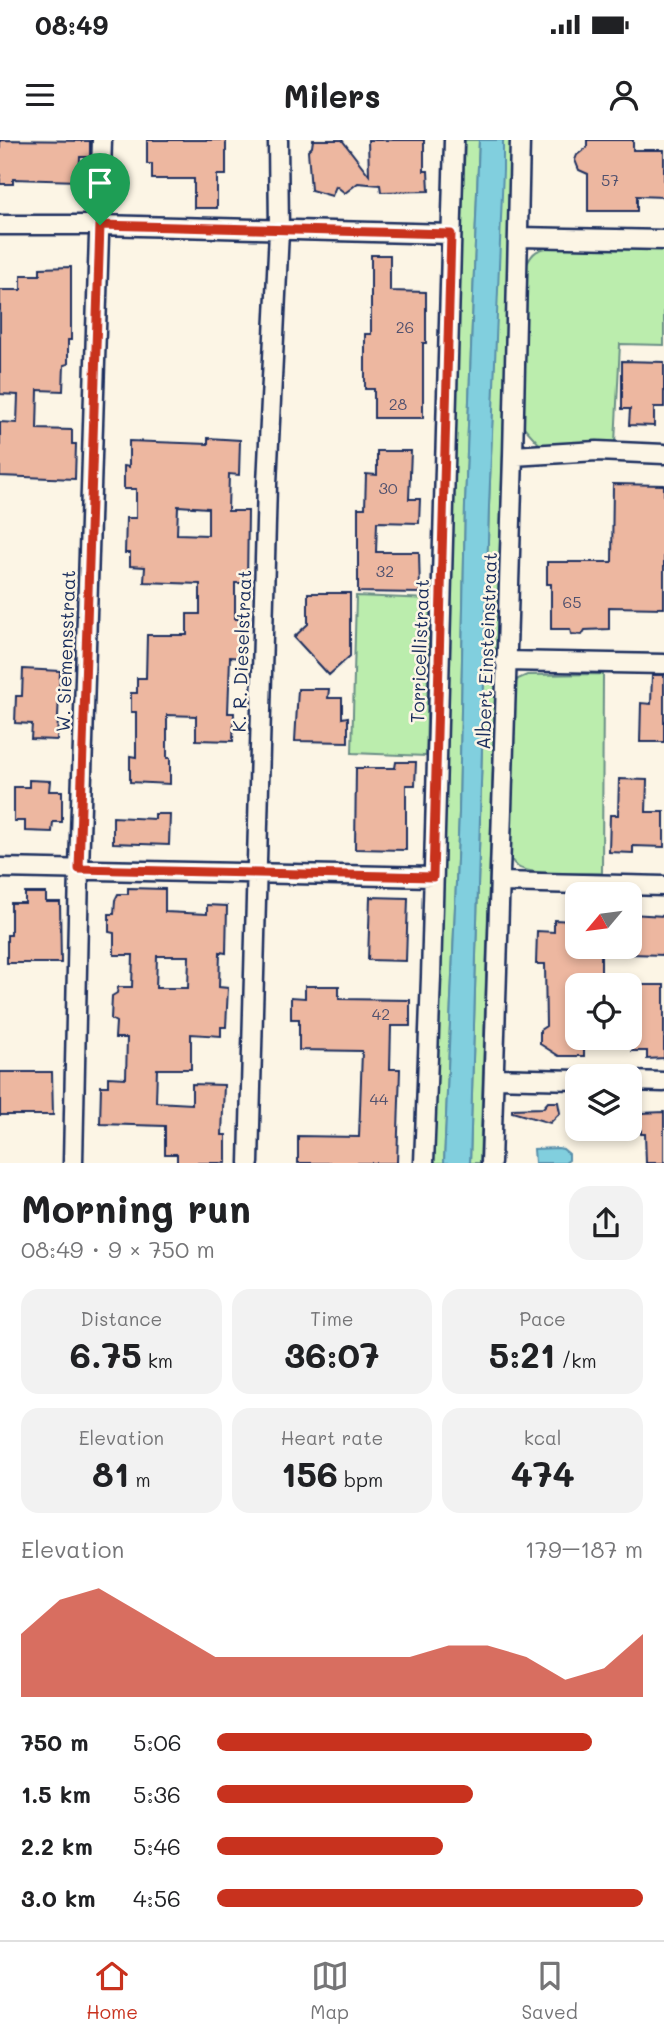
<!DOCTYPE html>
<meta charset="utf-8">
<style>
:root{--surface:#fff;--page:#f2f2f2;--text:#202124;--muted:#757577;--line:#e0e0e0;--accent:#c8321e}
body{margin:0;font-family:Mali,sans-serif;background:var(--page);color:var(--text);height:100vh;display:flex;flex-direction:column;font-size:26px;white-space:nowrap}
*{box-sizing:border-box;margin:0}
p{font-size:23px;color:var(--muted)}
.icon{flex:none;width:38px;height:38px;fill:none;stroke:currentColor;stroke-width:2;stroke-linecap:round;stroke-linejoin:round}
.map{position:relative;height:1023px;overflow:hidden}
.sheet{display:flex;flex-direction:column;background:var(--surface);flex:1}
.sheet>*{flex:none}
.needle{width:46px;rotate:241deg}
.tools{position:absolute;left:565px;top:742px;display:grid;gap:14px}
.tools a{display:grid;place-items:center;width:77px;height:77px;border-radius:14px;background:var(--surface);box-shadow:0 4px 10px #0003;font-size:35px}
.pin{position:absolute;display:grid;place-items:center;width:60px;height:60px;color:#fff;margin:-72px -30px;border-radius:50% 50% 50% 0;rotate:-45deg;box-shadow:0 0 7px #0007}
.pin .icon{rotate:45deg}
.round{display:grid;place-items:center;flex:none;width:74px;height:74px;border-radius:21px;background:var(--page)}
.summary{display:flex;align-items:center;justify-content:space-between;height:119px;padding:0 21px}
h1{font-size:38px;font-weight:700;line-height:52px}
.stats{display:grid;grid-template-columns:repeat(3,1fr);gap:10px;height:119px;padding:7px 21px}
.stats div{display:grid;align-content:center;border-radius:18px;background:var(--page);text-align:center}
.stats b{font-size:35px;font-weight:700}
.stats small{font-size:19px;font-weight:400}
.stats p{font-size:19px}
.chart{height:196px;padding:14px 21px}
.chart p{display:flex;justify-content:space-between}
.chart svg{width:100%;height:126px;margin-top:7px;fill:var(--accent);opacity:.7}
ul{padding:0 21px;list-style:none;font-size:23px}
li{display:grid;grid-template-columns:112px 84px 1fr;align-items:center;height:52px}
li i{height:18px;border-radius:9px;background:var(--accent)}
.status{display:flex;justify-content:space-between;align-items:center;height:49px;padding:0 35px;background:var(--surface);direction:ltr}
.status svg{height:19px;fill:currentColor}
header{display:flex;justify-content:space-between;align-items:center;height:91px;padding:0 21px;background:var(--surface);font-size:32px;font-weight:700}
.dock{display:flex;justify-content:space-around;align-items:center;height:98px;border-top:2px solid var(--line);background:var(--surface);font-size:19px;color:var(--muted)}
.dock a{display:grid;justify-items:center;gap:4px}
.dock .on{color:var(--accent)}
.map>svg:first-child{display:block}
.green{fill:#bbedad;stroke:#6b8e86;stroke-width:2}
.water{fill:#81cfde;stroke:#588fab;stroke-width:2}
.building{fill:#edb7a0;stroke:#1b2f5e;stroke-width:2;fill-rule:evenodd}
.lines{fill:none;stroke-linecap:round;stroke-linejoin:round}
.minor-casing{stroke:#1b2f5e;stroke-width:23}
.minor{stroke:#fcf5e5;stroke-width:18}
.route-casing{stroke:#fff;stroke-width:14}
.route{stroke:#c8321e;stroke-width:9}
.labels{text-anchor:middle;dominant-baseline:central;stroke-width:5;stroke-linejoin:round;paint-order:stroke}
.number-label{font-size:16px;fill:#50516e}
.street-label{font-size:19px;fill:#1b2f5e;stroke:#fcf5e5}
</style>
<div class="status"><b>08:49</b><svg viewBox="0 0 49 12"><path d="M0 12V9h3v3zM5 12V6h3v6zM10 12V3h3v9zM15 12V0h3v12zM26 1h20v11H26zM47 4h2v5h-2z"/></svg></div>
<header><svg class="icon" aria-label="menu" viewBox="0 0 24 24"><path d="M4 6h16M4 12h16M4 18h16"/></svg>Milers<svg class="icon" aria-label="person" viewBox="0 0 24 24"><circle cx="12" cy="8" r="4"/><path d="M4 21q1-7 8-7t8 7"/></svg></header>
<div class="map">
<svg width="664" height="1023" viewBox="0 0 664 1023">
<rect width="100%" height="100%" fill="#fcf5e5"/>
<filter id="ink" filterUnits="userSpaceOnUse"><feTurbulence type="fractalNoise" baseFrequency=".0143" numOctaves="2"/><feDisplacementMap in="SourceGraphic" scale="14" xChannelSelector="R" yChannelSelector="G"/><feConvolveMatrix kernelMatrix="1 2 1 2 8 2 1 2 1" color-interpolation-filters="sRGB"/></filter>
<g filter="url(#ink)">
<!-- green -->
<path class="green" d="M465,0h14l-14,365 -6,308 -15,350h-11l12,-351 6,-307z
M503,0h10l-33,1023h-10l19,-657z
M553,107l111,2v96l-44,-1 -5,99 -75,2 -17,-19 4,-162c6,-13 11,-15 26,-17z
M356,456l74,3 -4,157 -74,-3z
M603,534l-1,199c-20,0 -69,3 -84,-6 -7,-5 -8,-11 -10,-19l5,-161 5,-8 9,-4z"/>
<!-- water -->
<path class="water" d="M479,0h24v30l-14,336 -19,657h-26l15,-350 6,-308z
M558,1008l5,1 6,5v6l-4,3h-30l-1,-14z"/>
<!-- building -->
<path class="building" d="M0,0l90,1v16h-10l-1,24 -66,-2v5h-13z
M147,0h79v35h-9v33h-23v-29h-42v-15h-5z
M313,0h29l27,35 -1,-35h56v31h4l1,20 -48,1 -1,-7 -22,-2 -13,10 -9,-7 -4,10 -21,-6 -3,-39 4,-4z
M587,0h46v10h31v47l-27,-1v15h-49v-37l-9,-4 -4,-10 2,-5 10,-8z
M371,115h19v36l36,1v51h-3v75h-49v-29h-9v-55h6z
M71,127v73h-3v24l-4,1 -1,26 -25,-1 -1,39 35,1v14h4l-1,35 -75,-3v-54l17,1 1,-28 -18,-1v-104h21v-15h19v-7z
M622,221l42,1v45h-10v19l-25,-1 1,-16h-8z
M208,298l32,2 -1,35 -10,-1 -1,37h20l-1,72h-12v36h4v15h5v24l-14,-1 -2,56h6l-1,28 -37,-1v-24l-29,-1v43h3v26l-40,-2v-26l6,1v-45h-5v-19h6v-15h9l1,-43h40v-21h13v-30l-56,-2 1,-15 -15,-1v-13h-5l1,-35h10v-29h-12v-23l5,1v-26l79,3zM178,366l30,2v27l-31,-1z
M377,311h34l-2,48h11l-1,24 -42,-1 -1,30h43l1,41 -62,-1v-84h7l1,-34 11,1z
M613,344l51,1v123l-55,-1v22l-24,1 -3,5 -11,-1 -1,-5h-19v-45h-4v-22h65z
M308,453h42v63l-21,19 -35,-38 14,-13z
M23,529l37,2 -3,69 -26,-1 1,-15 -17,-1 1,-27h6z
M652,535h12v67h-24l1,-39 10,1z
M298,549h31l-1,9h14v20l6,-1v25l-53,-1z
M396,622h20l-1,23h-9v65l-51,-1 1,-81h39z
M619,639l28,1 -1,32h18v35l-31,-1v7l-24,-1 1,-37h8z
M29,640l21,1 -1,10h13v31h-9l-1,10 -27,-1v-10h-11v-34h15z
M155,674h15l-1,31 -56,-2v-26l42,2z
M128,748l37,1v23l42,2v-9l20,1 -1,47 -6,-1 -1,35 9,1 -2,39h-5v9l-30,-2v35h-34l-1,33 36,2v-20l32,1 -2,50h4v28h-49v-9h-12v-28l-65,-2 1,-38h7v-9l18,1 1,-40h-12l1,-16 -5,-3 1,-23 5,-3 1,-6h14l1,-32h-19v-22l-5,-1v-18h5l1,-14 3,-6h10zM157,816h32l-1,32h-32z
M25,753h21v9h14l1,61h-54v-28h4v-32h14z
M370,757l38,1 -2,63 -38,-1z
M630,774l34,2v39l-34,-1z
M554,780l19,1v11h5v15h23v29h-23v62h6v18h-25l-19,-12v-14l6,-4 -1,-62h-9l1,-33 17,1z
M630,845h34v73l-17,1v-8h-15v-7h-2z
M305,846h34v13l71,1v26h-19l-1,43h10l-3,94h-99v-27l61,1 3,-86 -63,-1v-31h-8v-22l14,1z
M0,932h52l1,43h-53z
M548,962h10l2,11 -10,10 -38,-11v-3l31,-1z
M664,972v51h-18l-1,-29h-4v-21z"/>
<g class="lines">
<!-- minor casing -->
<g class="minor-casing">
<path id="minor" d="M0,85h100l351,9
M519,97l145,3
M513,316l84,-5 67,3
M505,521l159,3
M0,728l433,9
M501,742l163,4
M494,938l84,2
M630,941l34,1
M73,1023l6,-294 23,-729
M249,1023l18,-679 12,-253 -1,-91
M424,1023l7,-186 23,-837
M491,1023l22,-707 7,-316"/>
</g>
<!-- minor -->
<use href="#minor" class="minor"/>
</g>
</g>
<g class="lines" filter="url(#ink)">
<!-- route casing -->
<g class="route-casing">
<path id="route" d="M100,85l351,9 -18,643 -354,-8z"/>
</g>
<!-- route -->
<use href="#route" class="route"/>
</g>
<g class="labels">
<!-- number labels -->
<g class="number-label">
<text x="610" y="39">57</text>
<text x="405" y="186">26</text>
<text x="398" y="263">28</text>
<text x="388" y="347">30</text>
<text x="385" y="430">32</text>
<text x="572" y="461">65</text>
<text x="381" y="873">42</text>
<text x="379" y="958">44</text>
</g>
<!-- street labels -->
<g class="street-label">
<text transform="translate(65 511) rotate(-88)">W. Siemensstraat</text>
<text transform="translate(241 511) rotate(-88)">K. R. Dieselstraat</text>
<text transform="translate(419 511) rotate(-88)">Torricellistraat</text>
<text transform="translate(486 511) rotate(-88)">Albert Einsteinstraat</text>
</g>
</g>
</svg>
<div class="tools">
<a><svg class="needle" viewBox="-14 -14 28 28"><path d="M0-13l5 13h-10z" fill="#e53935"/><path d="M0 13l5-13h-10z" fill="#757577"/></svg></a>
<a><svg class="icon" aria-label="locate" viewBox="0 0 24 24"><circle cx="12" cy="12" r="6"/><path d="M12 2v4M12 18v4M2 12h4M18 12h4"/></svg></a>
<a><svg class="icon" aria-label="layers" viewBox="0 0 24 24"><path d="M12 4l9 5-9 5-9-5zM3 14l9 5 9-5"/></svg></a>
</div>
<div class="pin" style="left:100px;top:85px;background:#1e9e55"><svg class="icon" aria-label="arrive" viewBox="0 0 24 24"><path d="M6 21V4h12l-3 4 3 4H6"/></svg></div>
</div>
<section class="sheet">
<div class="summary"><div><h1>Morning run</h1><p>08:49 · 9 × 750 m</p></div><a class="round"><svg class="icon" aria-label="share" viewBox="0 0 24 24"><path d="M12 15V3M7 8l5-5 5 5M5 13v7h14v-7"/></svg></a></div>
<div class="stats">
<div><p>Distance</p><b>6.75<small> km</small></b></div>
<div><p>Time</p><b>36:07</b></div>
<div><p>Pace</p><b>5:21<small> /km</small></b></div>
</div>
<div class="stats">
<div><p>Elevation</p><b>81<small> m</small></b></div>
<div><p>Heart rate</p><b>156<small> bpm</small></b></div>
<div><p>kcal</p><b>474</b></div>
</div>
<div class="chart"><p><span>Elevation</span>179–187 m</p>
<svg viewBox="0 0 160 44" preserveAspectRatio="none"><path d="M0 44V22L10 10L20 6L30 14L40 22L50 30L60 30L70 30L80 30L90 30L100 30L110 26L120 26L130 30L140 38L150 34L160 22V44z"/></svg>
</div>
<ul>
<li><b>750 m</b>5:06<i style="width:88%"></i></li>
<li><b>1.5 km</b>5:36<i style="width:60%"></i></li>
<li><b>2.2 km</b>5:46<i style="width:53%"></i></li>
<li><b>3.0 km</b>4:56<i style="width:100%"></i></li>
</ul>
</section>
<nav class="dock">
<a class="on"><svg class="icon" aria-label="home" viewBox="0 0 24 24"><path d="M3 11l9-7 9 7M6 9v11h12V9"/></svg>Home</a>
<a><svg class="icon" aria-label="map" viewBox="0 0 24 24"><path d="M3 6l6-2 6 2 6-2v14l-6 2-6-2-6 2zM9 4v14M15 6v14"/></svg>Map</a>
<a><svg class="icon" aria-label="saved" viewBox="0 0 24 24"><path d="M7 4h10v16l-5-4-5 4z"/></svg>Saved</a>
</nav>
